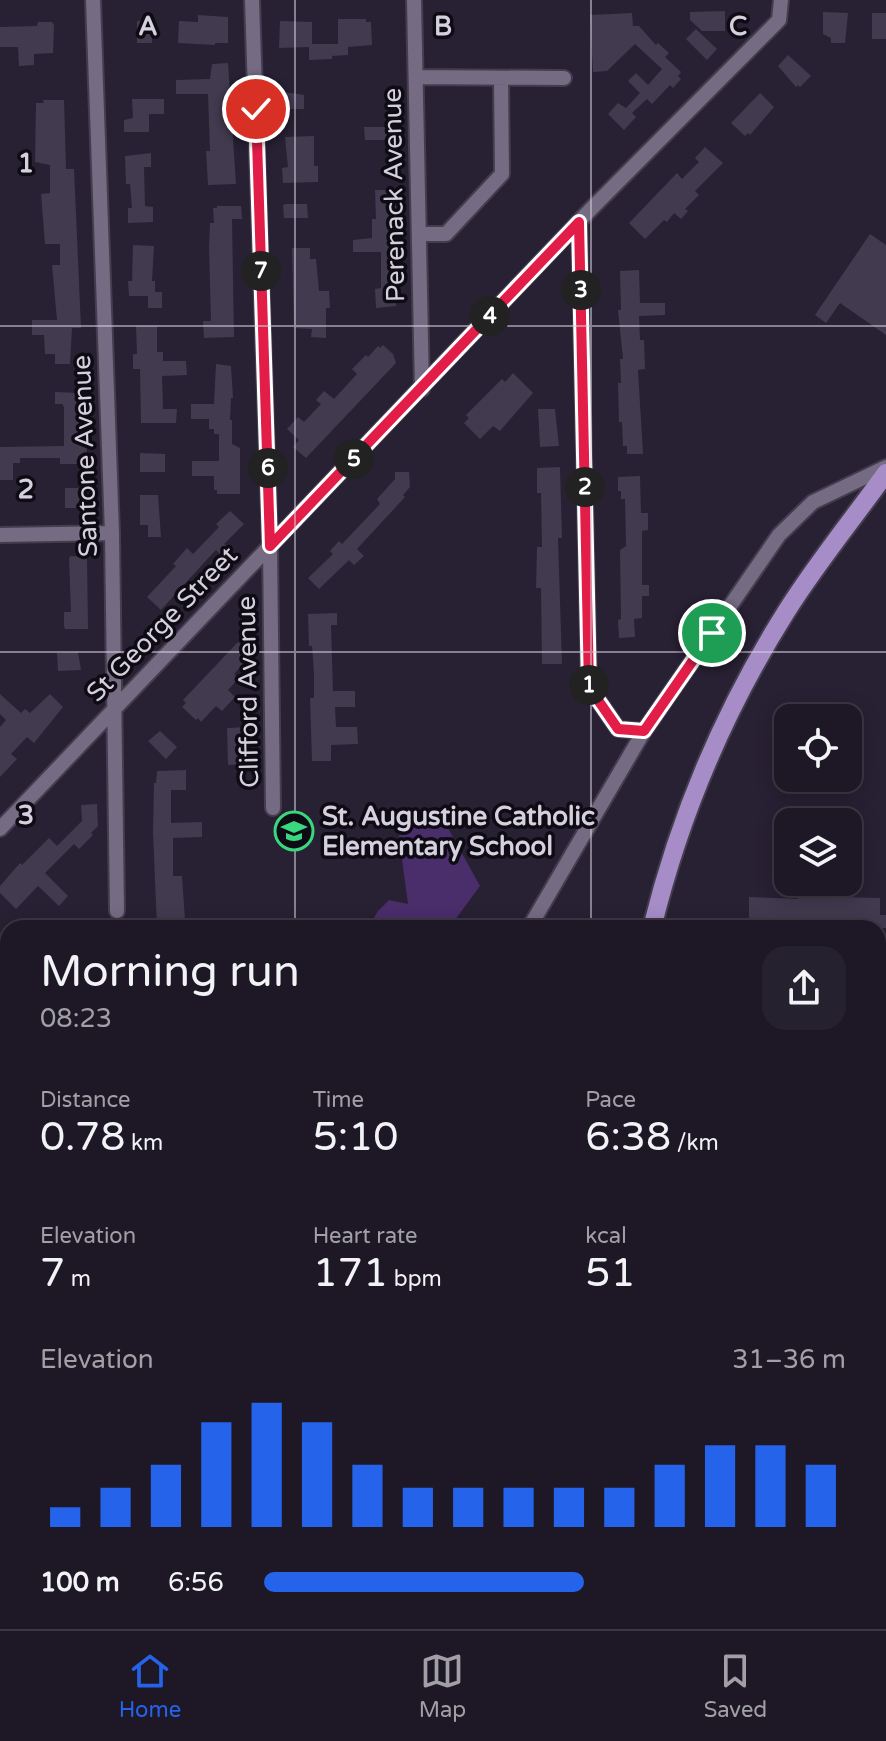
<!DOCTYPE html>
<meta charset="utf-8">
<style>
:root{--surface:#1e1826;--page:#26212e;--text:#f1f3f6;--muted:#a1a0a7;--line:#3c3743;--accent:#2563eb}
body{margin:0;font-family:"Varela Round",sans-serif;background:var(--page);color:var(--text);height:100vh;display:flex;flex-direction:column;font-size:30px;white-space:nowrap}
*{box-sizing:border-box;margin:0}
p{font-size:26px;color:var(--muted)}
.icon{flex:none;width:44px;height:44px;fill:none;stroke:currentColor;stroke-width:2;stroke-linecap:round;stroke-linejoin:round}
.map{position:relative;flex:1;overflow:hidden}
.details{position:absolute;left:0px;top:920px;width:886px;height:710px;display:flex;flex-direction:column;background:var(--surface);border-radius:24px 24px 0 0;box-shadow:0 4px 20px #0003,0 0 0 2px var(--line)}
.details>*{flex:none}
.tools{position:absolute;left:774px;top:704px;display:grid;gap:16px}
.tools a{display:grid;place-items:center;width:88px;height:88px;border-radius:16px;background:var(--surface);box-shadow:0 4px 20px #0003,0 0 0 2px var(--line);font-size:40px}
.pin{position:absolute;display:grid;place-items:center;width:68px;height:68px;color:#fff;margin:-34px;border:4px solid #fff;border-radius:50%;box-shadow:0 2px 8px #0007}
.km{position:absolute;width:40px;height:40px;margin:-20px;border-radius:50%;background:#222;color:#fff;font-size:22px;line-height:40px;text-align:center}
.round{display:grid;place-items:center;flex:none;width:84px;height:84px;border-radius:24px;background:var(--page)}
.summary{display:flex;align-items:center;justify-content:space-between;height:136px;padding:0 40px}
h1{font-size:44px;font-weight:600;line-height:60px}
.figures{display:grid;grid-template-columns:repeat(3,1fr);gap:12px;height:136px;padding:8px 40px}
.figures div{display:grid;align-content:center}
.figures b{font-size:40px;font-weight:600}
.figures small{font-size:22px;font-weight:400}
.figures p{font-size:22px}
.chart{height:224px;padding:16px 40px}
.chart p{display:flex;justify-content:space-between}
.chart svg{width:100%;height:144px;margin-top:8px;stroke:var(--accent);stroke-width:6}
ul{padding:0 40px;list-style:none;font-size:26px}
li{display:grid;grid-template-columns:128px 96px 1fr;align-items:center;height:60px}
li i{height:20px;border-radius:10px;background:var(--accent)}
.dock{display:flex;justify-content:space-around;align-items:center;height:112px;border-top:2px solid var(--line);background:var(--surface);font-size:22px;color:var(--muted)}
.dock a{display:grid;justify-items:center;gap:4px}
.dock .active{color:var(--accent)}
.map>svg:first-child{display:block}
.green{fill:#4a2d6b}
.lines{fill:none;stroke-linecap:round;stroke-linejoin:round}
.stream{stroke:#633d8c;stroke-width:4}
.building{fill:#423a4f}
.minor-casing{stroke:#443d4d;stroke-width:18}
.major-casing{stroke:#443d4d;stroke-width:22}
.minor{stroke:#756b83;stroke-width:14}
.major{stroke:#a68dc7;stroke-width:18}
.route-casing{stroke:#fff;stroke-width:16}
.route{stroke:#e11d48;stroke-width:10}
.grid{fill:none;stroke:#d5d0dd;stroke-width:2;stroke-opacity:0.55}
.labels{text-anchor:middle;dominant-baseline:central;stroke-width:7;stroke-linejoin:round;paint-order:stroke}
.street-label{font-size:26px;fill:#d5d0dd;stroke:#0f0b14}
.poi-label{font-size:26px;font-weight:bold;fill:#d5d0dd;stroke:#0f0b14;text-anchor:start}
.grid-label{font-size:26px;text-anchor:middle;font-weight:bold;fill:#d5d0dd;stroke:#0f0b14;stroke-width:7;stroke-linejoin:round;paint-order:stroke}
</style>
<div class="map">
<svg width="886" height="1629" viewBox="0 0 886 1629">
<rect width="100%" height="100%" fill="#282033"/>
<!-- green -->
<path class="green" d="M405,810l37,7 38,69 -31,42h-81l10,-17 11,-11 19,4 -9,-67z
M0,1346h8v276h275l-2,7h-281z"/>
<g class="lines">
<!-- stream -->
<path class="stream" d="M37,1629l3,-7"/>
</g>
<!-- building -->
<path class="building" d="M725,11v20h-23l-12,-11v-8z
M823,12l25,1 -3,30h-14v-5l-8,-4z
M632,13l1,13h6l17,19 2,-2 11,10 -4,4 16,15 -3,4 3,3 -8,9 -3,-3 -18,19 -5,-5 -15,14 4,4 -12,13 -16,-16 10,-11 8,5 14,-15 -12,-12 8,-8 12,12 14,-16 -27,-25 -28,27 -14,1 -3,-57z
M872,13h14v26h-14z
M198,15l30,2v26h-13v2l-37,-2 1,-22 19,1z
M338,19h28v3h5l1,23 -24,2v8l-16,1v3l-23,1v-13l-30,1 1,-27 32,1v22h26z
M137,21h15v22h-15z
M38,22h14l2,3 -1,28 -19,1v11l-15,1 -1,-19h-18v-20l37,-1z
M696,29l21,20 -10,11 -21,-21z
M788,55l23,21 -11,11 -2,-2 -2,2 -18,-21z
M228,63l8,121 -28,1 -2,-34h4l-2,-57h-32v-14l34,-1 2,-15z
M284,92l20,3v14h-23v-14h3z
M760,93l14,14 -24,28 -2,-2 -3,3 -14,-13z
M132,99h32v15h-15v18h-25v-12l9,-2z
M43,100h21l2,69h8l7,159h-9l-2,36h-15v-10h-10l-1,-19h-12v-15h25l-5,-55h8v-21h-15l-4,-50 9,-1v-28l-15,-3 1,-59h8z
M364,127h27v13h-26z
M314,136v30h4v16l-35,1 -1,-15 6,-1 -3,-30z
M705,147l18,16 -28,28 4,4 -14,14 3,2 -7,8 -7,-6 -7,9 -3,-2 -19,19 -16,-16 48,-50 5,6 17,-17 -4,-4z
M151,153v14h-7l1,39 8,1v15l-25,1v-15h4l-2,-24h-4l-1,-28z
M375,190h21v116l-20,2 -1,-19 6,-1v-36h-28v-12l19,-2v-19h4z
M286,204h21l1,14h-24l-1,-13z
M217,206h24l1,13h-10l2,118 -30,1 -1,-17h8l-2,-74 1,-24h4l-1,-15h4z
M870,234l16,11v90l-46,-32 -14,20 -11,-8z
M133,245l21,1 -2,35h3v11h7v16h-14v-12h-19l-1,-15h4z
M292,248h18v11h6l3,32h10l1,17h-4v30l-15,-1 1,-8 -18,-1z
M639,270l1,33h25v12l-26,1 1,24h4l1,29 -7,1 5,84h-16v-8h-4l-1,-24h-3l-1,-39h3l-1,-24h3l-5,-49h3l-1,-39z
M136,326h21v26h6v9h23l1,14 -25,1 1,33h14l-1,14h-35l-1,-54h-7v-15h4z
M383,345l10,9 3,9 -90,95 -13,-11 6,-7 -12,-11 11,-12 6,5 17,-18 -5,-4 8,-9 10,8 23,-25 -5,-5 14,-14 2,2 10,-11 2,2z
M216,364l15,2 2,32h-2l-1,22h2v24l8,4v46h-23v-4h-3v-14h-22v-15h27v-27h-5v-5h-5v-10h-18v-15h23z
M513,373l20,20 -33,38 -7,-5 -13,13 -16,-16 5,-5 -3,-3 36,-36 3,3z
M55,392l25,1 -1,30 7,2 1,39h-27v-6h-40v5h-7v17h-13v-33l64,-1v-39l-2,-3h-7z
M538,409h17l4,37 -19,1z
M140,453l25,1v18h-25z
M560,467l2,71h-4l4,126h-20l-1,-76h-5l1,-41h5l-1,-54h-4v-25z
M395,472h14l1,15 -7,8 2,2 -48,52 7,7 -10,9 -5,-5 -30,29 -11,-11 25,-24 -3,-3 9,-10 3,3 38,-40 -3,-5 18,-20z
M640,476l1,37h7v17l-6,1v54h7v11h-7v22l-8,1 1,18 -16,1 -1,-18 3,-1 -1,-69 6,-4 -1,-47h-4v-8h-3v-14z
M65,488h22v6h4l-1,10h-3v4h-22z
M140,495h18l3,42h-13v-12h-8z
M230,511l14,13 -20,20 3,2 -7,8 -4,-4 -4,4 -51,56 -14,-13 29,-31 -3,-2 14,-16 6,6 26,-27 -3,-3z
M71,556l16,1 1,72h-23l-1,-3v-14h7l-2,-54z
M337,613v12h-6l2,66h22v16h-20l1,20h21l1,17 -27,1v16h-19l-2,-63h4v-25l-2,-27h-3l-1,-32z
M238,642l14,12 -18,20 5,4 -11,12 7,7 -13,14 -6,-5 -15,16 -3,-4 -2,2 -14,-13 4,-4 -3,-3z
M78,652l3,18 -23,1 -1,-18z
M0,694l21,19 4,-4 5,4 20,-19 13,13 -29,36 -7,-6 -16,17 6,5 -17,18v-50l6,-7 -6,-6z
M247,727l1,37 -20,1 -1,-37z
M160,731l17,16 -11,12 -18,-18z
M186,770v20h-15v33l31,-1v15l-29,1v38h9l3,44h-8v8h-20l-4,-96 1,-49h2l1,-12z
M97,804l1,22 -7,7 2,2 -14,14 -5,-5 -29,29 23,23 -9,10 -21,-20 -22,23 -16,-16v-7l20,-23 2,2 27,-27 8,8 25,-25 -1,-16z
M799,896l81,2v17h6v13h-137v-31l49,2z"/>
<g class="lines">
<!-- minor casing -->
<g class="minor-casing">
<path id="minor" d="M93,0l19,533 5,378
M252,0l18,546 3,262
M414,0l8,389
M416,77l148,1
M579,222l10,465 29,42 26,2
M419,234h27l56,-60 -1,-96
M0,535l112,-2
M0,829l591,-620 188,-189 2,-20
M529,928l115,-197 135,-196 34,-33 73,-35
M878,1064l8,-2
M878,1494l8,-1
M673,1622v7
M848,1622v7
M148,1629l3,-7"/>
</g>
<!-- major casing -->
<g class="major-casing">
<path id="major" d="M652,928c27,-110 73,-219 134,-316 30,-48 67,-93 100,-139
M616,1622v7"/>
</g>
<!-- minor -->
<use href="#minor" class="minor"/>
<!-- major -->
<use href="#major" class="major"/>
</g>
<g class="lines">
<!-- route casing -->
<g class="route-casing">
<path id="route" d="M256,109l14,437 309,-324 10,465 29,42 26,2 68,-98"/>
</g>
<!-- route -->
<use href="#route" class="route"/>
</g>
<!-- grid -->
<path class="grid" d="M295,0v928M591,0v928M0,326h886M0,652h886M0,977h8M878,977h8M0,1303h8M878,1303h8M295,1622v7M591,1622v7"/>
<!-- icons -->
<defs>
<g id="school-ring" transform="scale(2)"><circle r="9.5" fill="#0f0b14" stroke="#39d87f" stroke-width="1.5"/><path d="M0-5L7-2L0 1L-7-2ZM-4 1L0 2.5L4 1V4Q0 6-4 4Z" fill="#39d87f"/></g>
</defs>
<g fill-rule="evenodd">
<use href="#school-ring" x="294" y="831"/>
</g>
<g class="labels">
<!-- street labels -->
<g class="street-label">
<text transform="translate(394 195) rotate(-91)">Perenack Avenue</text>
<text transform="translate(85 456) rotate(-92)">Santone Avenue</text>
<text transform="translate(162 624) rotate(-46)">St George Street</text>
<text transform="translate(248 692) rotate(-91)">Clifford Avenue</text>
</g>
<!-- poi labels -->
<g class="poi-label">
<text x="322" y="816">St. Augustine Catholic<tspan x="322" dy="30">Elementary School</tspan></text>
</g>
</g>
<g class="grid-label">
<text x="148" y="35">A</text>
<text x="443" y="35">B</text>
<text x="738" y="35">C</text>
<text x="26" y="172">1</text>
<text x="26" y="498">2</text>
<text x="26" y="824">3</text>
</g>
</svg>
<div class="tools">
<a><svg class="icon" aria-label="locate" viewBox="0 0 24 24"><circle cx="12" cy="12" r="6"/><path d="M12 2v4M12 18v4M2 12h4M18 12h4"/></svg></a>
<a><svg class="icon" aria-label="layers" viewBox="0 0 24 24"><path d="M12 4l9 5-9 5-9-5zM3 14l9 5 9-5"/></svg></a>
</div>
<div class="pin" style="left:712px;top:633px;background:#1e9e55"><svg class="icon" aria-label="arrive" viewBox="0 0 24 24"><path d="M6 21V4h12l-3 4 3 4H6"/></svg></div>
<div class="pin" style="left:256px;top:109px;background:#d93025"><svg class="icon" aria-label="check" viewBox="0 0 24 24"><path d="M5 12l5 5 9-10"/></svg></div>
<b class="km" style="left:589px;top:685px">1</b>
<b class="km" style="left:585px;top:487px">2</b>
<b class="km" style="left:581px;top:290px">3</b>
<b class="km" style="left:490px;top:316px">4</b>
<b class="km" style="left:354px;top:459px">5</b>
<b class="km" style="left:268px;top:468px">6</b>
<b class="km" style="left:261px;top:271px">7</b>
<section class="details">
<div class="summary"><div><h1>Morning run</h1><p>08:23</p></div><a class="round"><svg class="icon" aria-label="share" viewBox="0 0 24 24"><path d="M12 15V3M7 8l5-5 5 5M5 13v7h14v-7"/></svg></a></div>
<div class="figures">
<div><p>Distance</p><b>0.78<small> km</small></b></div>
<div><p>Time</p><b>5:10</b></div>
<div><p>Pace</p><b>6:38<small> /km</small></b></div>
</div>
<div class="figures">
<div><p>Elevation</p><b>7<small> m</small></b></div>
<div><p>Heart rate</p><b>171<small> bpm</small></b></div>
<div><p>kcal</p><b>51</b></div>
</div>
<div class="chart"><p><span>Elevation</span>31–36 m</p>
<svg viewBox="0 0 160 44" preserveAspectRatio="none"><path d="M5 44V38M15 44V32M25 44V25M35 44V12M45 44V6M55 44V12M65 44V25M75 44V32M85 44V32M95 44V32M105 44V32M115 44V32M125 44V25M135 44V19M145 44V19M155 44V25"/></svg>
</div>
<ul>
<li><b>100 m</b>6:56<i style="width:55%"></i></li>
</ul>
</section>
</div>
<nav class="dock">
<a class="active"><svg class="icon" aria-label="home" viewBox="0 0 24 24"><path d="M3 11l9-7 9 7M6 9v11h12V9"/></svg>Home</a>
<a><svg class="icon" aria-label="map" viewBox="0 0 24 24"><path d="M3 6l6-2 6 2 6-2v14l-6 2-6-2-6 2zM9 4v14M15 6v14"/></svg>Map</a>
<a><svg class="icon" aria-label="saved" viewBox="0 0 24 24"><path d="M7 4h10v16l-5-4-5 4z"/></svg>Saved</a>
</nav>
